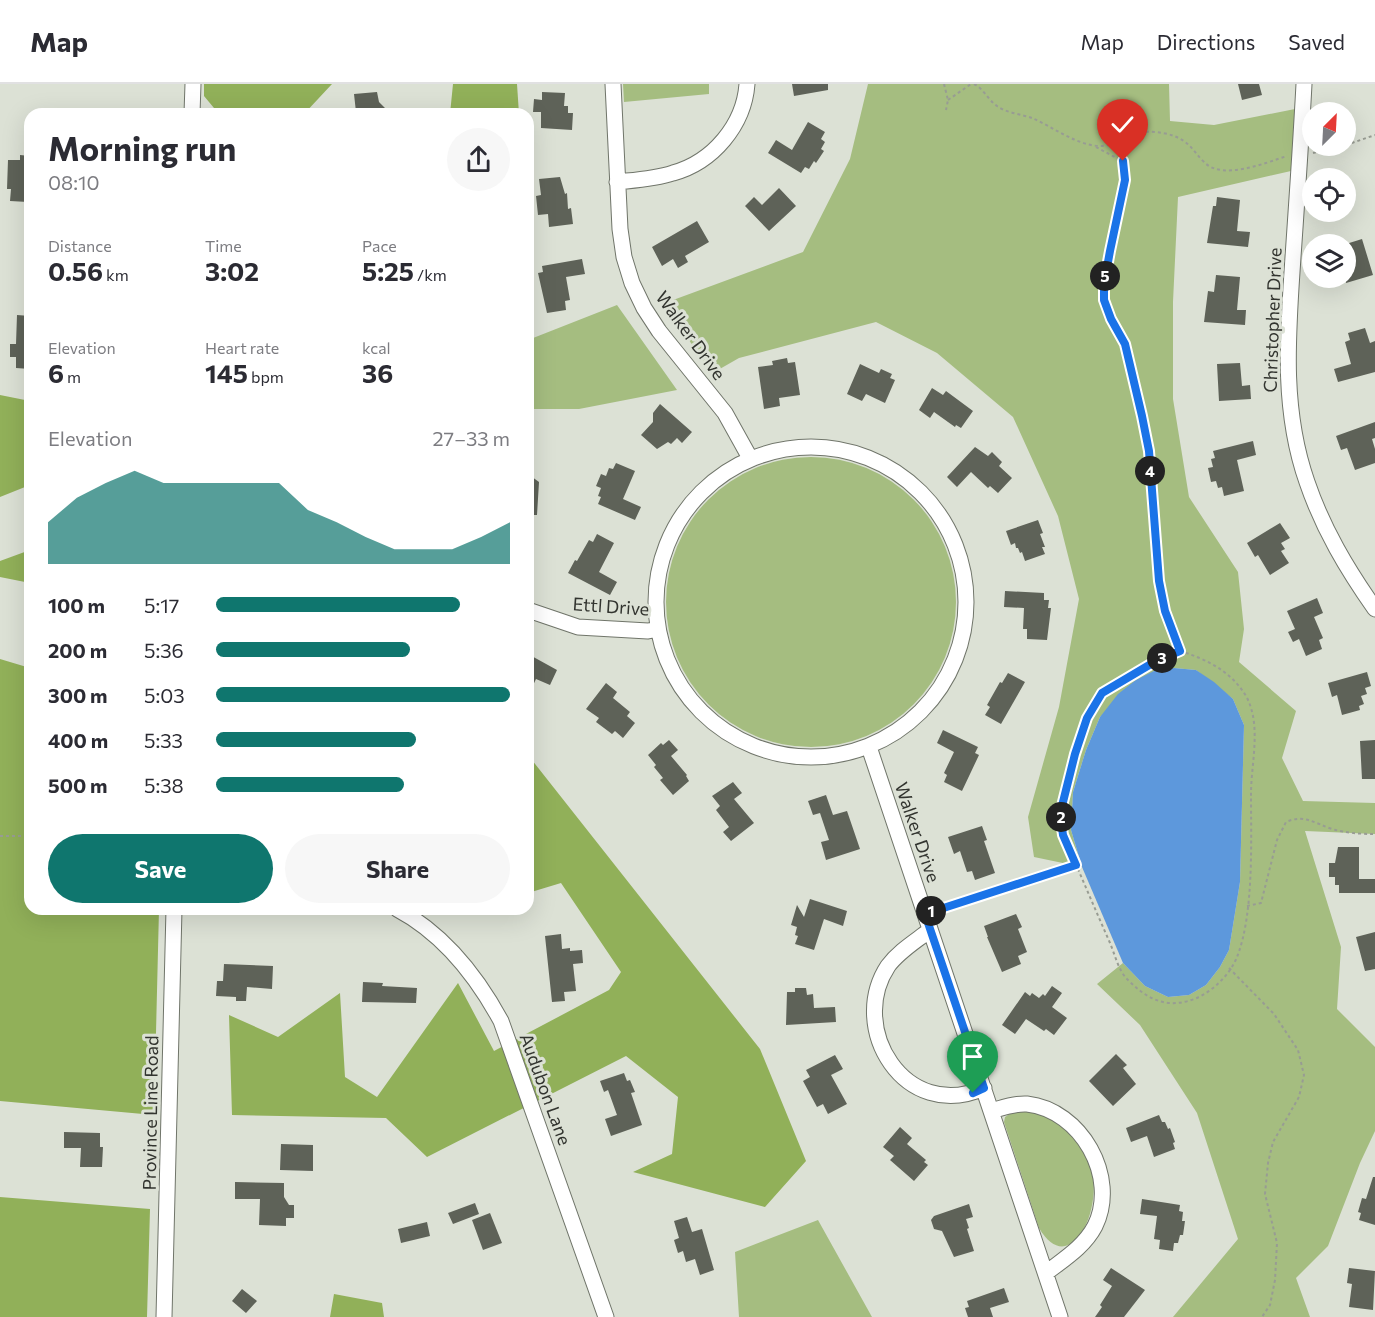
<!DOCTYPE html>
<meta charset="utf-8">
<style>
:root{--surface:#fff;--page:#f7f7f7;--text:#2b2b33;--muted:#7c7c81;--line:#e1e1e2;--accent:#0f766e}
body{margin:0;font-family:Commissioner,sans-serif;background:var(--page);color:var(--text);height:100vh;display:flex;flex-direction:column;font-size:22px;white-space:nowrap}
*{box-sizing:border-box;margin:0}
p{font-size:20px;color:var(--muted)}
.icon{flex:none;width:33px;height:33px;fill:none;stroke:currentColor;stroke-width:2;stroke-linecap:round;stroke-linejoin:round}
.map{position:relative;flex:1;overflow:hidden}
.sheet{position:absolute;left:24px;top:24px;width:510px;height:807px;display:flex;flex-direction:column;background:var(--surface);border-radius:18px;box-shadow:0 6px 24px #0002}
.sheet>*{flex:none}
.needle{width:39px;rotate:24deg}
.controls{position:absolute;left:1302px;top:18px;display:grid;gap:12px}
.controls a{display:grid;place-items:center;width:54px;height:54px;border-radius:50%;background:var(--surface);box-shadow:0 6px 24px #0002;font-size:30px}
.pin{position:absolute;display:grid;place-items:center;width:51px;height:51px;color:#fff;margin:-62px -26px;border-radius:50% 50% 50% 0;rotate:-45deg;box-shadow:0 0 6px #0007}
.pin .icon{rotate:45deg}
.km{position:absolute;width:30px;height:30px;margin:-15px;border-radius:50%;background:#222;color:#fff;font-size:16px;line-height:30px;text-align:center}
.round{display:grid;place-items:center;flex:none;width:63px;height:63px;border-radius:32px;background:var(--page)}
.summary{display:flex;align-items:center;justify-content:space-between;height:102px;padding:0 24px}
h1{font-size:33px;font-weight:700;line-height:45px}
.metrics{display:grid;grid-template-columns:repeat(3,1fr);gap:9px;height:102px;padding:6px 24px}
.metrics div{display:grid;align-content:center}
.metrics b{font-size:26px;font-weight:700}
.metrics small{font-size:16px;font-weight:400}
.metrics p{font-size:16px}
.chart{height:168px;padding:12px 24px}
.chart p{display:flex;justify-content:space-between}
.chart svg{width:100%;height:108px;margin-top:6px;fill:var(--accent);opacity:.7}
.action{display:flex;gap:12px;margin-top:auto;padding:12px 24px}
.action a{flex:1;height:69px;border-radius:36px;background:var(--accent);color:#fff;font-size:24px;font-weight:700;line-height:69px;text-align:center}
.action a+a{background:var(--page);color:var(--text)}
ul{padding:0 24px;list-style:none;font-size:20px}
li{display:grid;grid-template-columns:96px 72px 1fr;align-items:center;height:45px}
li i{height:15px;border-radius:8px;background:var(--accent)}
header{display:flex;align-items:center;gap:36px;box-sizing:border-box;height:84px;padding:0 30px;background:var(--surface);border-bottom:2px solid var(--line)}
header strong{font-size:28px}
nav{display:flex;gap:33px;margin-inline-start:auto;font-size:21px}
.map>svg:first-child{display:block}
.green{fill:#a5bd80}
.forest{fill:#91b059}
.water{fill:#5d98dc}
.building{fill:#5e6258}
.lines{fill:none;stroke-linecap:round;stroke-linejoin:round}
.street-casing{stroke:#70756a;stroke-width:17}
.path{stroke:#989c93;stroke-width:2;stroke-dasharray:3 3;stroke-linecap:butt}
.street{stroke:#fff;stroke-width:15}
.route-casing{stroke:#fff;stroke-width:12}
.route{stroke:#1a73e8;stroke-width:8}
.labels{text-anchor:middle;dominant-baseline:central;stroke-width:6;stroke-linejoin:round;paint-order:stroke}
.street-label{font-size:18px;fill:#32342f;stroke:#dce1d5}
</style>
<header>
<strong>Map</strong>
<nav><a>Map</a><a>Directions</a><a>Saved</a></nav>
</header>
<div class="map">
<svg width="1375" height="1233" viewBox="0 0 1375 1233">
<rect width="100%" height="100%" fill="#dce1d5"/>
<!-- green -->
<path class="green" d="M623,0h86v10l-85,8z
M868,0h301l1,37 44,4 86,-17 -9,63 -113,26 -5,105v97l16,98 49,75 6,57 -5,33 57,49 -14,47 21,43 72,2v31l-70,-3 36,116 -4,62 38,38v84l-15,32 -32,83 -32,32 14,39h-137l65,-78 -41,-126 -57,-88 -43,-41 26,-21 22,23 23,11 21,-2 17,-10 14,-18 9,-17 11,-68 4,-157 -11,-26 -37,-29 -22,-2 -20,3 -54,46 -14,33 -13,42 -2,38 11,37 -48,-10 -6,-40 31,-110 20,-108 -21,-83 -45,-99 -76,-64 -61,-31 -137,36 -28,16 -46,-71 138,-51 47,-93z
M617,221l60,85 -98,19h-51v-69z
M666 518a145 145 0 1 1 290 0a145 145 0 1 1-290 0Z
M1029,1025c16,4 24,10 36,20 5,4 11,8 14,12 38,45 -5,147 -40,87l-35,-106 1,-5 9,-6z
M818,1136l54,97h-133l-4,-65z"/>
<!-- forest -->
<path class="forest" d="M204,0h128l-28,30h-85l-15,-18z
M453,0h64l2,30h-69z
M0,311l30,6v84l-30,12z
M30,466v33l-30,-6v-16z
M0,575l30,9v241h129l-5,206 -154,-14z
M528,671l232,294 46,112 -41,46 -132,-35 39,-18 6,-57 -52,-41 -199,101 -41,-39 -154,-3 -3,-100 49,22 62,-44 5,84 32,20 81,-114 36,68 115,-61 12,-18 -60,-89 -33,10z
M0,1113l150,12 -3,108h-147z
M334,1210l48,9 2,14h-54z"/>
<!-- water -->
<path class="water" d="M1174,584l22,2 18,12 19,17 11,26 -4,157 -11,68 -9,17 -14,18 -17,10 -21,2 -23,-11 -22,-23 -41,-96 -11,-37 2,-38 13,-42 14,-33 18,-23 18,-14 18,-9z"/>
<!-- building -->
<path class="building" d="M792,0h36v6l-34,6z
M1238,0h21l3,11 -20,5z
M377,8l2,10 12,12h-31v-2h-4l-2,-18z
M542,8l23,1 -1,13h4v7h5l-1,17 -31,-2v-16h-8l1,-13 8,1z
M808,38l17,10 -4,7 4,3 -4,7 3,2 -8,12 -2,-2 -5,8 -4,-2 -4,6 -33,-20 8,-13 16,10z
M20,71l10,1v43h-2v3l-18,-1 1,-12h-4l1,-29h12z
M560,93l5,17 2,-1 1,16 3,-1 2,16 -24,3 -1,-13 -10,1 -2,-19 5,-1 -2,-16z
M779,104l17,18 -27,25 -24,-25 9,-9 8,8z
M1217,113l23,3 -3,31 13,1 -2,15 -41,-4 6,-37h3z
M697,137l12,21 -24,14 3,6 -10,6 -5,-9 -11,7 -10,-19z
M1362,155l11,36 -27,8v-39z
M582,175l3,15 -19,3 4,23 -5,1 1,9 -19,3 -9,-40 5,-1 -1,-6z
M1216,191l24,2 -3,33h9l-1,15 -41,-3 4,-31 6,1z
M17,231l13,1v53l-14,-1v-11h-6v-13h6z
M1365,244l5,15 5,-2v31l-37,10 -4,-13 17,-5 -6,-22 5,-2 -2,-7z
M787,274l1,5 7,-1 5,33 -21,3 1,8 -16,3 -6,-42 15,-2 -1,-4z
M1240,279l2,23 8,-1 1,14 -32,2 -2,-37z
M860,280l19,9 2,-4 11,5 -2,4 5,2 -10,23 -19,-9 -4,7 -15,-7z
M932,304l11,7 3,-4 27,20 -12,17 -5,-3 -1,2 -21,-15 -4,6 -11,-8z
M660,320l32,28 -10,11 -5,-5 -6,6 -3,-2 -11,7 -16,-14 12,-13v-9z
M1375,338v16l-3,1 3,10v14l-20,7 -8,-22 -6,2 -5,-14z
M1253,357l3,14 -19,5 7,31 -20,5 -2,-9 -4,1 -2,-7 -5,1 -3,-14 5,-1 -2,-8 4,-1 -2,-7z
M975,363l13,9 4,-4 10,10 -3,4 13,12 -14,15 -8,-7 -2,2 -17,-16 -14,15 -10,-10z
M616,379l19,8 -12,28 18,8 -6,13 -37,-16 3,-7 -3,-1 3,-8 -5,-2 5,-12 5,2 3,-8 4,1z
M528,390l11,8 -2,33h-9z
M1038,436l5,13 -3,1 5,13h-3l3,7 -20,7 -3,-9 -2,1 -2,-5h-2l-1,-5 -4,2 -5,-14z
M1280,439l10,15 -9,5 4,6 -4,2 8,12 -19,12 -12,-20 -3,2 -8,-14z
M597,450l17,9 -15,29 18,10 -7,13 -42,-22 7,-13 2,1 12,-21 4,2z
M1005,507l39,2v7h5l-1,8h3l-4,32 -20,-1v-10h-4l1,-21 -20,-1z
M1317,514l6,15 -9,4 9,21 -4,2 3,9 -16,7 -7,-17 -6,3 -5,-10 7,-3 -8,-18z
M528,570l29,16 -7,15 -14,-6 -8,17z
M1367,588l4,14 -6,2 2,6 -6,2 3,8 -5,2 1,4 -18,5 -5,-20 -5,2 -4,-14z
M1008,589l17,9 -24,42 -16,-9 5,-8 -3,-2 13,-23 2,1z
M606,599l11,9 -4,6 17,14 -3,4 8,7 -12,15 -8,-7 -3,3 -16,-12 3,-4 -13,-9z
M943,646l35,17 -3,6 4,2 -17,36 -18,-9 3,-7 -3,-2 10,-21 -17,-9z
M669,656l9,10 -7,6 16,19 -1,1 3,5 -16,14 -13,-15 3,-2 -9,-11 2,-2 -8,-10 13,-12 2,2z
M1375,656v39h-13l-2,-38z
M733,698l9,11 -8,6 20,24 -23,18 -8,-9 6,-5 -13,-17 4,-4 -8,-10z
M826,711l7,20 14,-4 13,38 -34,11 -5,-18 8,-2 -9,-27 -7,2 -5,-14z
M982,742l5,14 -3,1 11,32 -20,7 -3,-9 -5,1 -7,-21 -6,3 -6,-17z
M1338,763h21v32h16v14h-36v-8h-4v-8h-6v-14h6z
M810,815l37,12 -4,15 -19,-7 -10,31 -19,-6 3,-8 -3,-1 2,-8 -6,-2 6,-20 7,12z
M1016,830l6,13 -4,2 9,23 -9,4 3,8 -19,8 -15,-35h1l-4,-11z
M1375,848v37l-10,2 -9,-34z
M561,850l1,15 8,-1v3l12,-1 1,13 -10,1 3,27 -12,1 1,9 -13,1 -7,-66z
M224,880l49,2 -1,23 -25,-2 -1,14h-10v-4l-20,-1 1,-15h6z
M363,898l20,1 -1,3 35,2 -1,15 -54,-1z
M1052,902l10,7 -10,14 15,11 -13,17 -8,-6 -2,2 -18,-12 -11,15 -13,-9 23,-33 5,4 2,-3 7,5 4,-4 2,2z
M795,904h11l1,7 6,-1 1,14 21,-1 1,15 -50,3 1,-33h8z
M1116,970l11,11 -4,3 13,16 -23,22 -24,-25z
M835,971l8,14 -12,6 16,29 -19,10 -5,-10 -6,3 -14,-26 7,-4 -4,-7z
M624,989l3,8 3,-1 5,12 -4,1 11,32 -31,11 -6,-17 12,-4 -9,-25 -4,2 -4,-11z
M1159,1031l3,7h3l3,7 2,-1 5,14 -2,1 2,6 -21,8 -7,-21 -16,6 -5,-14z
M900,1043l12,11 -5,6 19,16 -2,2 4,3 -14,16 -24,-21 4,-4 -11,-9z
M64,1048l36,1v14h3l-1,20h-22l1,-19h-17z
M281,1060l32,1v26l-33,-1z
M1373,1093h2v48l-16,-5 2,-7 -3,-1 4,-14 4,1z
M235,1098l49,1v14l5,8h5v13h-8v8l-27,-1 1,-26h-25z
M1142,1115l38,6 -1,6 4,1 -1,9h3l-2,14h-3l-2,8h-4l-1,8 -14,-2 1,-9 -6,-1 3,-23 -17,-2z
M475,1119l4,11 -26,10 -5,-11z
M969,1120l4,13 -7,2 3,9 -2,1 7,22 -20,6 -12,-26 -8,-2 -3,-9 3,-4z
M490,1129l12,30 -19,7 -11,-30z
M687,1133l5,15 10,-3 12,41 -14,5 -5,-16 -9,3 -3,-11 -5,2 -4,-13 5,-2 -5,-17z
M427,1138l3,14 -29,7 -3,-14z
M1111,1184l34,22 -21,27h-29l7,-10 -2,-2 12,-19 -9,-6z
M1349,1184l26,3 -2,39 -24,-3 3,-23 -5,-1z
M1004,1204l5,14 -19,6 3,9h-25l-3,-9 4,-1 -2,-6z
M242,1205l15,12 -11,12 -14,-12z"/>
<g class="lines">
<!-- street casing -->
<g class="street-casing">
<path id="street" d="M613,0l7,145 4,28 8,26 12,25 15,23 66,82 25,45
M1304,0c-3,57 -7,115 -11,173 -5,76 -12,151 14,225 16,47 40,87 68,127
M192,30l1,-30
M617,98c19,-2 38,-3 56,-9 40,-11 71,-48 74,-89
M656 518a155 155 0 1 1 310 0a155 155 0 1 1-310 0Z
M528,526l50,17 70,4 10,-2
M869,663l191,570
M397,825c47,25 79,66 104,112l105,296
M930,846c-14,11 -31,21 -42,36 -41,62 17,157 96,122
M991,1027c11,-3 24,-8 36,-7 54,6 92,73 68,122 -11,21 -31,33 -49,47
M164,1233l10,-408"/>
</g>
<!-- path -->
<path class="path" d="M944,0l4,16 -2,10
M974,0c10,5 14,16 23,22 9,7 24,8 35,12 21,9 44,27 67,28 15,0 18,-6 29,-11 13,-5 33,-4 46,1 16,6 19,15 30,26 18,19 61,1 83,-6
M948,16l23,-16
M1119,57l-1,8 5,12 3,19 -16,71 -6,33v16l7,19 14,24 17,73 7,35 10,130 6,30 15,40
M1346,61l29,-10
M1096,63l26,14
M1313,69l30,-7
M1180,567c26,8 51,20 66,45 16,29 5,67 5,98 0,47 3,120 -14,163 -8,20 -29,39 -49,44 -25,7 -43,-4 -60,-21 -9,-8 -13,-25 -18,-37 -16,-36 -31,-72 -47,-108 -1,-7 -3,-16 -2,-23 3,-25 24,-104 42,-120 17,-16 55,-32 77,-41z
M0,752h30
M1247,822l14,-3 16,-63 9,-18c18,-8 28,1 46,7 13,4 29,5 43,5
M939,825l137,-44
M1229,884l45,46 24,36 6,25 -5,22 -26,45 -5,21 -3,31 12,49 -2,37 -5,25 -8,12"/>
<!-- street -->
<use href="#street" class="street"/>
</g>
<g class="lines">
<!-- route casing -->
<g class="route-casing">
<path id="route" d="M973,1009l11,-5 -59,-174 151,-49 -13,-30 -3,-21 15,-60 12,-36 15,-25 54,-32 24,-10 -15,-40 -6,-30 -10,-130 -7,-35 -17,-72 -14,-25 -7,-19v-16l6,-33 15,-71 -2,-19"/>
</g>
<!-- route -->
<use href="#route" class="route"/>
</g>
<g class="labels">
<!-- street labels -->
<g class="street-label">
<text transform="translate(1272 236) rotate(-88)">Christopher Drive</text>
<text transform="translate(691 251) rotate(54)">Walker Drive</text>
<text transform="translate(611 522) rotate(4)">Ettl Drive</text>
<text transform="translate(918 748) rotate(71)">Walker Drive</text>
<text transform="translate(546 1005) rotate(70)">Audubon Lane</text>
<text transform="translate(150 1029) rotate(-89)">Province Line Road</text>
</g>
</g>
</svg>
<div class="controls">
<a><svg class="needle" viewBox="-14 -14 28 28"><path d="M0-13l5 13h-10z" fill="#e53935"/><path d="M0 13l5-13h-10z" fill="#7c7c81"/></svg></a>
<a><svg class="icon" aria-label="locate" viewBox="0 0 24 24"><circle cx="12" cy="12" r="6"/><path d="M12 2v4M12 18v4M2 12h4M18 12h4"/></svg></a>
<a><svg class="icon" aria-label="layers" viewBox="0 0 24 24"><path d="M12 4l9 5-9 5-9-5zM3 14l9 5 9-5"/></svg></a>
</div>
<div class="pin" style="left:973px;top:1009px;background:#1e9e55"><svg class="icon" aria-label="arrive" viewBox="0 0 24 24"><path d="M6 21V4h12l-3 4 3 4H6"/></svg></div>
<div class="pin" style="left:1123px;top:77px;background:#d93025"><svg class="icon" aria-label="check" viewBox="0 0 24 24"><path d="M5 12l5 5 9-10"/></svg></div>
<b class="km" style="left:931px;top:827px">1</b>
<b class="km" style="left:1061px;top:733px">2</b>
<b class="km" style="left:1162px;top:574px">3</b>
<b class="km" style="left:1150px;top:387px">4</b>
<b class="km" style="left:1105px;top:192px">5</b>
<section class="sheet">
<div class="summary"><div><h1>Morning run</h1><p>08:10</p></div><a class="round"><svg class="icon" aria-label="share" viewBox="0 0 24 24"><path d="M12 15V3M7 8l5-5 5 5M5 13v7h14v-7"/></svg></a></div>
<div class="metrics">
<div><p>Distance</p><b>0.56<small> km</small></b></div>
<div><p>Time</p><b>3:02</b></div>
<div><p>Pace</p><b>5:25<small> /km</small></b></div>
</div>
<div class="metrics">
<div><p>Elevation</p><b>6<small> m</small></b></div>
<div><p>Heart rate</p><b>145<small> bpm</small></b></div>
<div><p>kcal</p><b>36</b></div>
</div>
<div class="chart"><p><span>Elevation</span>27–33 m</p>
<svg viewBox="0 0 160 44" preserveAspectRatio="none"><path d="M0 44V27L10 17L20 11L30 6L40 11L50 11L60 11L70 11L80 11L90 22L100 27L110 33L120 38L130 38L140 38L150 33L160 27V44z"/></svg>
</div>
<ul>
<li><b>100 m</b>5:17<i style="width:83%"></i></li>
<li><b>200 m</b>5:36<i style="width:66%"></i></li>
<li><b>300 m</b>5:03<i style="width:100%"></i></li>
<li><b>400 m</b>5:33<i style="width:68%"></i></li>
<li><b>500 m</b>5:38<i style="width:64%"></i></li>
</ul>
<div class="action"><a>Save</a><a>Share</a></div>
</section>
</div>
